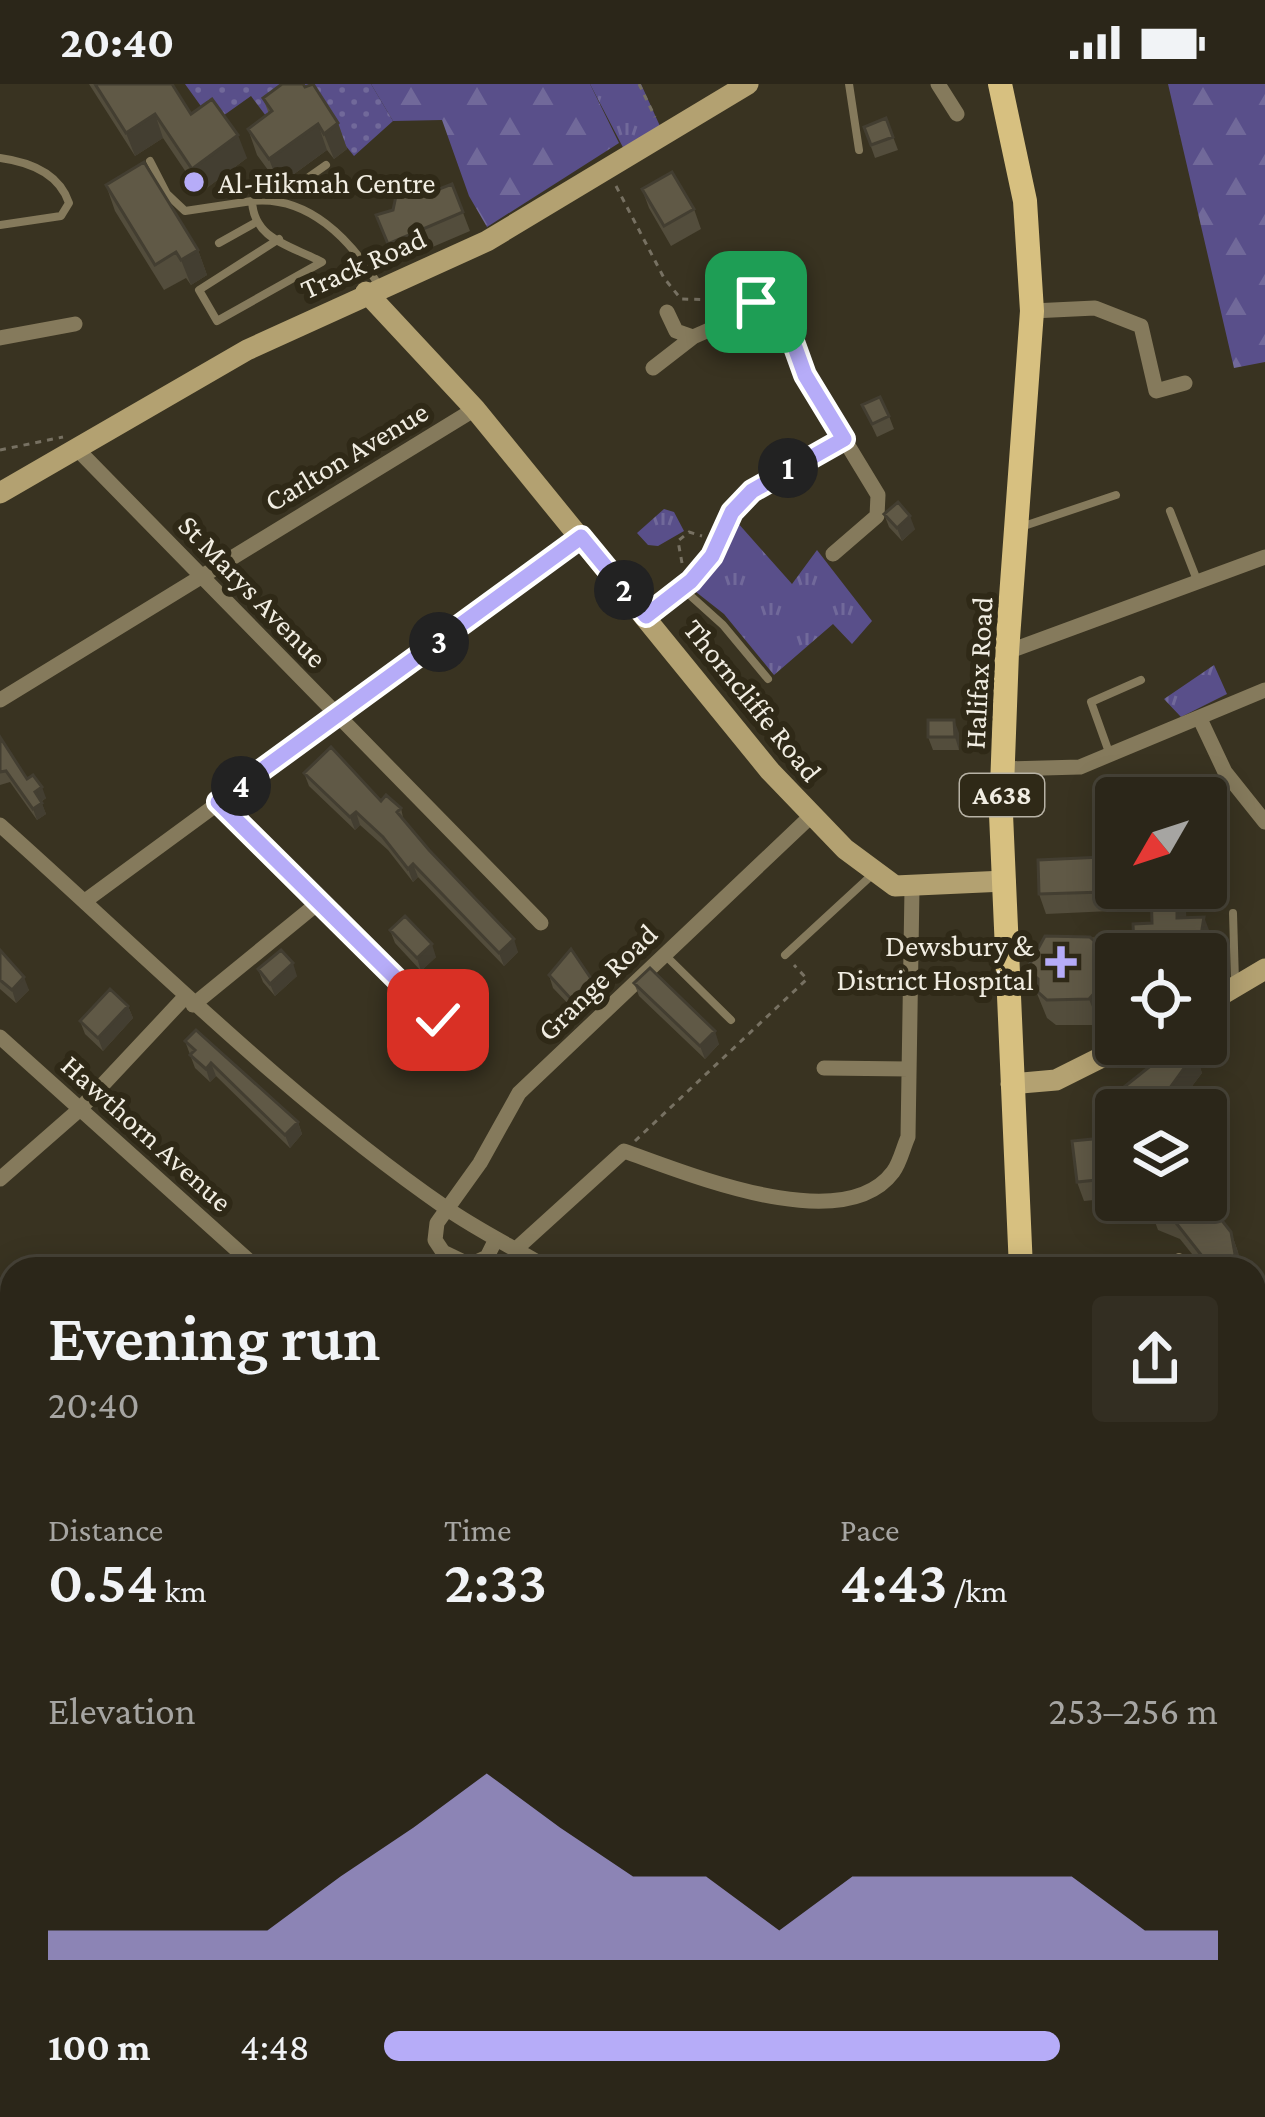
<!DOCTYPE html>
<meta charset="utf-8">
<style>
:root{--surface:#2b2619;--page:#332e22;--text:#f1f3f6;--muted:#a6a5a2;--line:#474338;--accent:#b6acf8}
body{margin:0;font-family:"Crimson Pro",serif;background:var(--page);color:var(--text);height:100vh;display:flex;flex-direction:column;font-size:45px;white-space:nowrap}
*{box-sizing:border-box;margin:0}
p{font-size:39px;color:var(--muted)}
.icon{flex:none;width:66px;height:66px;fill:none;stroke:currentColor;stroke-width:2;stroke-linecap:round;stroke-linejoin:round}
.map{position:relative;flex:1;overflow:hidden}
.details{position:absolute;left:0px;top:1173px;width:1266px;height:861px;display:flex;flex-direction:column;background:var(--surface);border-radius:36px 36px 0 0;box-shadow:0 6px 30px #0003,0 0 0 3px var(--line)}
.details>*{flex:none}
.needle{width:78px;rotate:231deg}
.tools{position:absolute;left:1095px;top:693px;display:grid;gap:24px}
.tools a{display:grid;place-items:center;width:132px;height:132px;border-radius:12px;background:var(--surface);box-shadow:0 6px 30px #0003,0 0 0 3px var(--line);font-size:60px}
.pin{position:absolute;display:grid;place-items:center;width:102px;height:102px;color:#fff;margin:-51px;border-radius:24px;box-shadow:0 6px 18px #0006}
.km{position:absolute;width:60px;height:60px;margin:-30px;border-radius:50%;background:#222;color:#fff;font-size:33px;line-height:60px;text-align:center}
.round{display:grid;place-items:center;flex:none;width:126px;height:126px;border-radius:12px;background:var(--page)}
.head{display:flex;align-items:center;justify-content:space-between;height:204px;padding:0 48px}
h1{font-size:66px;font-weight:600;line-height:90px}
.metrics{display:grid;grid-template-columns:repeat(3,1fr);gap:18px;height:204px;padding:12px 48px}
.metrics div{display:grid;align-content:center}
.metrics b{font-size:60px;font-weight:600}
.metrics small{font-size:33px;font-weight:400}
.metrics p{font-size:33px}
.chart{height:336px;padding:24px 48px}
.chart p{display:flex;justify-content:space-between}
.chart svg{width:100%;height:216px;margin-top:12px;fill:var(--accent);opacity:.7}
ul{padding:0 48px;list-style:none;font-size:39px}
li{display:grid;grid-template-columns:192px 144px 1fr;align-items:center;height:90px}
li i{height:30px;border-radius:15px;background:var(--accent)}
.status{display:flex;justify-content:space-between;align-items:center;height:84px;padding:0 60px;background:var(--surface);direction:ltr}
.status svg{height:33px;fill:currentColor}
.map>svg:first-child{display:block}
.grass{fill:url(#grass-tufts)}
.forest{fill:url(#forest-firs)}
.garden{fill:url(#garden-dots)}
.pitch{fill:#594f8a}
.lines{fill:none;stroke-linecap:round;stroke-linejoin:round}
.path{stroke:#777162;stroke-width:3;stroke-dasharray:6 6;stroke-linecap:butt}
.lane{stroke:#857a5c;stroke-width:8}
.street{stroke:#857a5c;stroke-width:15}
.secondary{stroke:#b3a171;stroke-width:21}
.primary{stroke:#d7c080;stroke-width:24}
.wall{fill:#534d3c}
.shaded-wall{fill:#433e31}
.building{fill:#605946;stroke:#433e31;stroke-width:3}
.route-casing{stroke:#fff;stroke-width:24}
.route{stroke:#b6acf8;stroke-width:15}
.poi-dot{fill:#b6acf8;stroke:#2f2917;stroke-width:4.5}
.labels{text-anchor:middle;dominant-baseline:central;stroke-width:12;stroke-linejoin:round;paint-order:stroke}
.shield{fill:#2f2917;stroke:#b7b2a5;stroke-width:3}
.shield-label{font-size:27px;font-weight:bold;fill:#f1ede2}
.poi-label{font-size:30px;fill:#f1ede2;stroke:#2f2917;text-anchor:start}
.street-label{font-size:30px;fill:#f1ede2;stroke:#2f2917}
</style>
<div class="status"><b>20:40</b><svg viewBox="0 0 49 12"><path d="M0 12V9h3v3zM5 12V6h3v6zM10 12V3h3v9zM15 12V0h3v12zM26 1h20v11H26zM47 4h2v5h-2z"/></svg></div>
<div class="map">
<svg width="1265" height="2033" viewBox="0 0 1265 2033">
<defs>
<pattern id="grass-tufts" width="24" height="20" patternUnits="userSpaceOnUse" patternTransform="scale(3)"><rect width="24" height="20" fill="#594f8a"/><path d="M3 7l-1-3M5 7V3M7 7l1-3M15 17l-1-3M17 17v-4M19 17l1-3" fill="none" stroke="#71699a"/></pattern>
<pattern id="forest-firs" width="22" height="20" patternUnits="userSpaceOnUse" patternTransform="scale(3)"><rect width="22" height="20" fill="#594f8a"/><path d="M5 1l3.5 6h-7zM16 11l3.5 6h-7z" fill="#71699a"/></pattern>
<pattern id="garden-dots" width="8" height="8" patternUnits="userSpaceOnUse" patternTransform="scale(3)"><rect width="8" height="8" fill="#594f8a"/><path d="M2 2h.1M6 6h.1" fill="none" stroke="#71699a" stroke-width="1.8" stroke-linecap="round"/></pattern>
</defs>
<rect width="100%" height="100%" fill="#393321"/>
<!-- grass -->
<path class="grass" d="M590,0h51l23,51 -36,22z
M664,425l10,3 10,19 -26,15 -10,-1 -11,-12z
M737,438l55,62 25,-34 55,71 -20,23 -19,-20 -59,51 -50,-61 -28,-22 31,-40z
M1214,581l13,29 -46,23 -17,-18z"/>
<!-- forest -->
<path class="forest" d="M371,0h219l29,59 -132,84 -18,-31 -27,-76 -49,1z
M1168,0h97v278l-31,6z"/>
<!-- garden -->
<path class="garden" d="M185,0h186l22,37 -39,35 -13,-16 -69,-16 -21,-28 -38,27z"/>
<!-- pitch -->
<path class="pitch" d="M40,2022h260l-17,11h-236z"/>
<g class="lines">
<!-- path -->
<path class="path" d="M639,0l16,33
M616,102l48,92 17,21 46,1
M0,366l63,-13
M682,479l-4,-22 11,-9 13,4
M635,1057l172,-162 -13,-14"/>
<!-- lane -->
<path class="lane" d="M849,0l10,66
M0,74c30,4 59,15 69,45l-8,13 -61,9
M150,77l17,33 18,17 67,-10
M279,114l47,-33
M279,155l-80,51 18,31 105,-59c-32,-17 -68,-22 -70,-61 56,-6 98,38 126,83
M219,159l34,-19
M1170,427l27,69
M1018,444l98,-33
M683,505l40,36 45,54
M1110,671l-19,-53 50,-22
M1233,829l2,69
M1085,857l43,4 1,9
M785,871l88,-81
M666,872l65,64
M1179,1173l3,12
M1254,1569l11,-2
M978,2022l3,11"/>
<!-- street -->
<path class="street" d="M938,0l19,30
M1032,227l63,-3 46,18 15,65 29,-8
M667,228l9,19 17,6 34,-15 40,-29 15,18 23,64 39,64
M0,254l75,-14
M653,284l40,-31
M78,366l463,473
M646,532l45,-35 21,-25 20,-43 20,-22 92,-52 34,56 -1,21 -44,38
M1007,568l258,-95
M0,616l475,-291
M1200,635l25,53 40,50
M1003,685l77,-2 185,-77
M218,718l220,218
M0,741c146,130 284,271 446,383 33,23 69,40 103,61
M85,817l496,-364
M193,921l125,-102
M0,953l258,232
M824,984l85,1
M0,1095l80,-70 104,-111
M496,1155l-9,18 -17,8 -27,-13 -8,-12 2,-17 43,-60 39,-70 292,-277
M516,1165l108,-98c63,22 219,88 269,21 7,-9 10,-24 15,-35l4,-249
M0,1254l12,-15
M0,1359l12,15
M0,1407l12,-9
M0,1709l12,28
M0,1988l12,-7
M1254,1998l11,28
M644,2022l7,11"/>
<!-- secondary -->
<path class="secondary" d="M366,208l109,117 295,362 75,78 50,37 110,-5
M0,409l247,-143 240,-109 261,-157
M1206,920l59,-35
M1011,1000l45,-4 72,-36
M1254,1279l11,-3"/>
<!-- primary -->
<path class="primary" d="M1000,0l25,117 7,110 -25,341 -6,162 20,455
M1093,2022v11"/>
</g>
<!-- wall -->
<path class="wall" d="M89,0h83l19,30 56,44 -47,35 -37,-55 -28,18z
M263,14l75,25 9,26 -13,10 -7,-9 -48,35 -22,-30 -9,-26 21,-15z
M886,34l12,32 -23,8 -11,-31z
M452,100l18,47 -75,32 -19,-48 17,-5z
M106,101l92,65 9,25 -16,10 -5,-7 -22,12 -49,-79z
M642,105l52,20 7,20 -30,17 -22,-38z
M862,321l27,11 5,13 -17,8z
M884,430l31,15 -13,12 -13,-14z
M959,649v17h-26l-5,-13z
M0,653l27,42 19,19 -5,4 5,12 -9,6 -27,-38 -10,3z
M304,689l97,35 3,14 114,130 -14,14 -86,-89 -5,5 -25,-32 -28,-25 -5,5 -46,-44z
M1206,784l3,9 2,27 -25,4v10l28,25 -6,31h-2v-20h-70l-2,-5 18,-26 -1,-17h-8l-6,-18h69z
M1109,793l2,34 -65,3 -7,-20z
M390,846l46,27 -15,14 -26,-28z
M0,866l29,40 -13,13 -16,-14z
M258,885l39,7 -22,20 -12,-14z
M1027,885h81l1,43 -10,13h-43l-9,-7z
M549,891l43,5 5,13 -21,19 -23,-24z
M634,899l85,61 -14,15 -66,-63z
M128,922l5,12 -30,33 -18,-17 -5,-13z
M185,957l113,81 4,12 -12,14 -74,-72 -6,6 -15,-14z
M1195,969l7,20 -25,33 3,4h-46l-10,-23z
M1110,1073l4,41 -30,3 -7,-19z
M1151,1127l80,21 7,20 3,17h-37l-24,-30 -22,-9z
M1254,1841l6,18 -6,3z
M445,2022h70l-11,10 -6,-7 -9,8h-35z"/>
<!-- shaded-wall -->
<path class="shaded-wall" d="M155,30l8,24 -28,18 -9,-23z
M338,39l9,26 -13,10 -10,-25z
M318,40l9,26 -48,35 -10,-26z
M238,51l9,23 -47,35 -8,-24z
M198,166l9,25 -16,10 -10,-25z
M910,432l5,13 -13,12 -5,-13z
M954,636l5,13v17l-4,-13z
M42,703l4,11 -7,5 -4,-11z
M42,719l4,11 -9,6 -4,-11z
M356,728l4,13 -5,5 -5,-13z
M1102,773l7,20 2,34 -7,-19z
M413,780l5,13 -5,5 -5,-13z
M1206,784l3,9 2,27 -6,-16z
M1177,804h2l7,20 1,35 -10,-25z
M1204,833l10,26 -6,31 -2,-20h-5l-2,-6z
M514,855l4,13 -14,14 -5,-13z
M432,860l4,13 -15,14 -4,-13z
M1098,860l10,25 1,43 -10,13 -10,-26z
M293,879l4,13 -22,20 -5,-12z
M24,893l5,13 -13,13 -4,-13z
M592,896l5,13 -21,19 -5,-13z
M128,922l5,12 -30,33 -5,-13z
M715,947l4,13 -14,15 -5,-13z
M1195,969l7,20 -28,37 -7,-18z
M211,979l5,13 -6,6 -4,-13z
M298,1038l4,12 -12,14 -5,-13z
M1103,1054l7,19 4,41 -7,-19z
M1231,1148l7,20 3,17h-13z
M472,2022h25l1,3 -9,8h-23l-2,-5z
M500,2022h15l-11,10z"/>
<!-- building -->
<path class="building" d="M95,0h77l19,30 21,-15 26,36 -46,34 -37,-55 -29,19z
M282,0h21l2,3 8,-3 25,39 -14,11 -6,-10 -49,35 -21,-30 24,-18 -9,-13z
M886,34l7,19 -22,8 -7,-18z
M144,78l54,88 -17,10 -5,-8 -21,13 -49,-80z
M672,88l22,37 -30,17 -22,-37z
M409,97l28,9 15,-6 11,28 -75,32 -12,-29 17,-5 4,-19z
M880,313l9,19 -17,8 -10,-19z
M898,418l12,14 -13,12 -13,-14z
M928,636h26l1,17h-27z
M0,653l27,42 6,-4 9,12 -7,5 7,11 -9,6 -27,-38 -6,1z
M331,663l50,54 5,-6 15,13 -4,4 32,38 85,89 -15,14 -86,-89 -5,5 -25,-32 -27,-25 -6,5 -46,-44z
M1102,773l2,35 -65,2 -1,-34z
M1151,804h26v30l27,-1 -5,31 -65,1 -1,-25 19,-1z
M405,832l27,28 -15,14 -27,-28z
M1045,852l45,1 8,7 2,43 -11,12 -42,1 -9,-8v-13l-11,-10z
M571,865l21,31 -21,19 -22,-24z
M0,866l24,27 -12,13 -12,-10z
M281,866l12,13 -23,21 -12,-15z
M650,884l65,63 -15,15 -66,-63z
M110,905l18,17 -30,32 -18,-17z
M196,946l102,92 -13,13 -74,-72 -5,6 -16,-14 5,-5 -10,-9z
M1167,960h10l18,9 -28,39 13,17 -38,1 -18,-23 34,-27z
M1103,1054l4,41 -30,3 -5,-41z
M1156,1116h50l25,32 4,22 -7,15 -25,-1 3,-7 -33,-42 -22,-8z
M1123,1172l2,13h-86z
M456,2022h16l-8,6z"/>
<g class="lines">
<!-- route casing -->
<g class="route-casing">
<path id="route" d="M438,936l-220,-218 363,-265 65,79 45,-35 21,-25 20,-44 20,-21 92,-52 -39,-64 -23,-64 -15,-18 -11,9"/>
</g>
<!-- route -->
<use href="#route" class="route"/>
</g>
<!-- markers -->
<g class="poi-dot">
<circle cx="194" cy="98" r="12"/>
<path d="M1055 860h12v12h12v12h-12v12h-12v-12h-12v-12h12z"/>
</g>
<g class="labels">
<!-- shield labels -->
<rect class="shield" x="960" y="690" width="84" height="42" rx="9"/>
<g class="shield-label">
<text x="1002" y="711">A638</text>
</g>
<!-- poi labels -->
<g class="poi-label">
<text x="218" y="98">Al-Hikmah Centre</text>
<text x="1034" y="861" text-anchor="end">Dewsbury &amp;<tspan x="1034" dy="34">District Hospital</tspan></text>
</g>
<!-- street labels -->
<g class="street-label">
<text transform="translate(363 179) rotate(-24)">Track Road</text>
<text transform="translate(346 372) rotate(-31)">Carlton Avenue</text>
<text transform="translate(253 507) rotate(46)">St Marys Avenue</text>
<text transform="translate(978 589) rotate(-87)">Halifax Road</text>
<text transform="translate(753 616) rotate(51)">Thorncliffe Road</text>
<text transform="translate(597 898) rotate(-44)">Grange Road</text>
<text transform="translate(147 1049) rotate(42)">Hawthorn Avenue</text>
</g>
</g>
</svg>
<div class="tools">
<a><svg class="needle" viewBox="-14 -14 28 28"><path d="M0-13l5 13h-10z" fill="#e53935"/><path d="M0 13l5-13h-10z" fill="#a6a5a2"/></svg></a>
<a><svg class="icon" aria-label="locate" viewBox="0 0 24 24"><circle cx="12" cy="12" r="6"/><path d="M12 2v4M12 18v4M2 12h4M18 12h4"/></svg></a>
<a><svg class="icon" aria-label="layers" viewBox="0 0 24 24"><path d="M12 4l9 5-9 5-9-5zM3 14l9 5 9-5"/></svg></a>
</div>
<div class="pin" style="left:756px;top:218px;background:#1e9e55"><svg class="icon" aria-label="arrive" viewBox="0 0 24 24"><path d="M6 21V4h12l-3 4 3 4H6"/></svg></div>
<div class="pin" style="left:438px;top:936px;background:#d93025"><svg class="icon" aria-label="check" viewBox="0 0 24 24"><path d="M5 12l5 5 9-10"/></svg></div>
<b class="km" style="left:788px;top:384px">1</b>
<b class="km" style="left:624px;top:506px">2</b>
<b class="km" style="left:439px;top:558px">3</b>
<b class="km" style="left:241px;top:702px">4</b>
<section class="details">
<div class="head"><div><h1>Evening run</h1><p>20:40</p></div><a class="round"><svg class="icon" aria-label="share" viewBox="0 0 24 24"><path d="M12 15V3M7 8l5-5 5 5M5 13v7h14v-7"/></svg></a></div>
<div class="metrics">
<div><p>Distance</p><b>0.54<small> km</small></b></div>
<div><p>Time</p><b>2:33</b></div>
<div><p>Pace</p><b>4:43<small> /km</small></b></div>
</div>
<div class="chart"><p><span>Elevation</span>253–256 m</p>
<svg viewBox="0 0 160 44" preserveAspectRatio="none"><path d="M0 44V38L10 38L20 38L30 38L40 27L50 17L60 6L70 17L80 27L90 27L100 38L110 27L120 27L130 27L140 27L150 38L160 38V44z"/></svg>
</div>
<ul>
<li><b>100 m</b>4:48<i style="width:81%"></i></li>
</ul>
</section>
</div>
